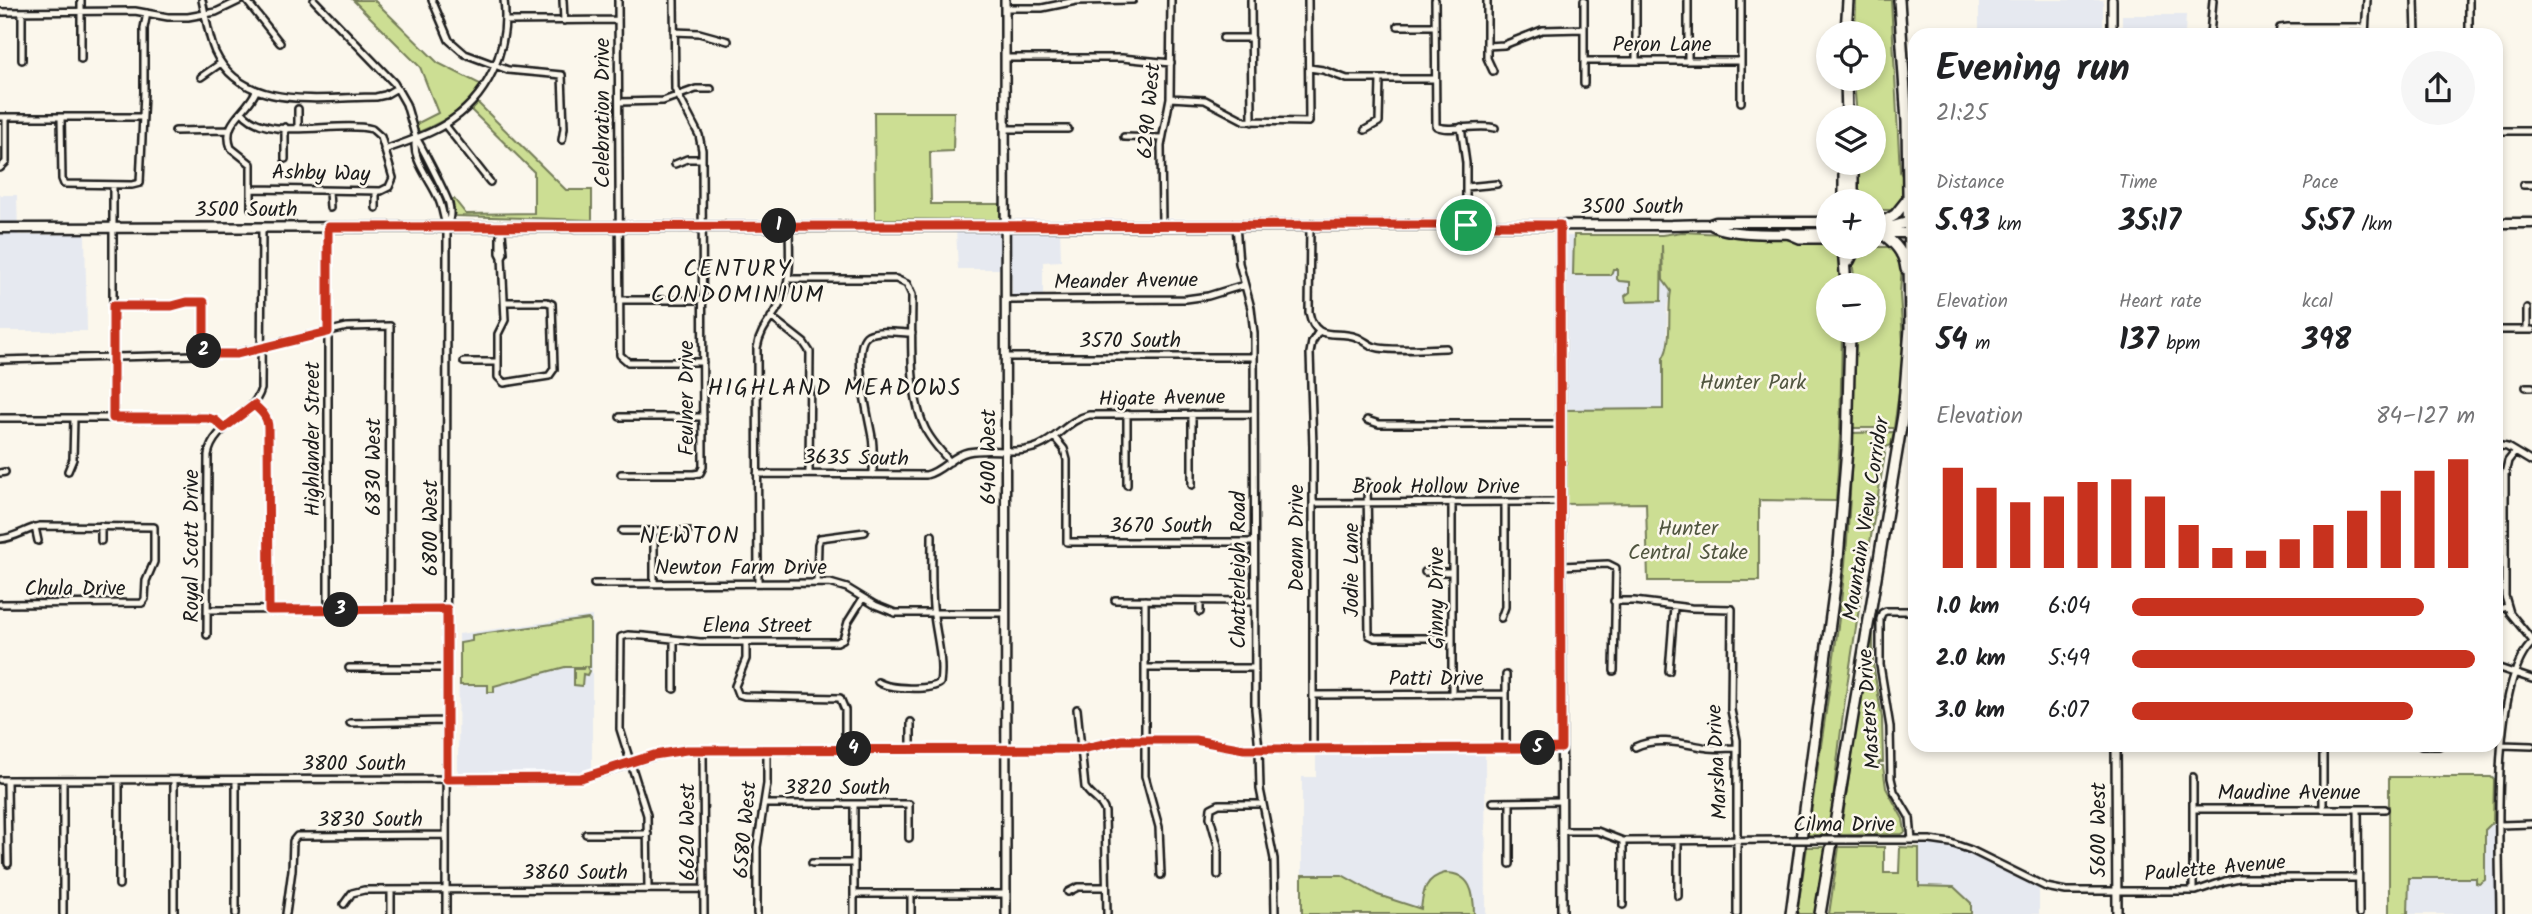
<!DOCTYPE html>
<meta charset="utf-8">
<style>
:root{--surface:#fff;--page:#f6f6f6;--text:#202124;--muted:#757577;--accent:#c8321e}
body{margin:0;font-family:Kalam,sans-serif;background:var(--page);color:var(--text);height:100vh;display:flex;flex-direction:column;font-size:26px;white-space:nowrap}
*{box-sizing:border-box;margin:0}
p{font-size:23px;color:var(--muted)}
.icon{flex:none;width:38px;height:38px;fill:none;stroke:currentColor;stroke-width:2;stroke-linecap:round;stroke-linejoin:round}
.map{position:relative;flex:1;overflow:hidden}
.details{position:absolute;left:1908px;top:28px;width:595px;height:724px;display:flex;flex-direction:column;background:var(--surface);border-radius:21px;box-shadow:0 4px 10px #0003}
.details>*{flex:none}
.buttons{position:absolute;left:1816px;top:21px;display:grid;gap:14px}
.buttons a{display:grid;place-items:center;width:70px;height:70px;border-radius:50%;background:var(--surface);box-shadow:0 4px 10px #0003;font-size:35px}
.pin{position:absolute;display:grid;place-items:center;width:60px;height:60px;color:#fff;margin:-30px;border:4px solid #fff;border-radius:50%;box-shadow:0 2px 7px #0007}
.km{position:absolute;width:35px;height:35px;margin:-18px;border-radius:50%;background:#222;color:#fff;font-size:19px;line-height:35px;text-align:center}
.round{display:grid;place-items:center;flex:none;width:74px;height:74px;border-radius:37px;background:var(--page)}
.headline{display:flex;align-items:center;justify-content:space-between;height:119px;padding:0 28px}
h1{font-size:38px;font-weight:700;line-height:52px}
.stats{display:grid;grid-template-columns:repeat(3,1fr);gap:10px;height:119px;padding:7px 28px}
.stats div{display:grid;align-content:center}
.stats b{font-size:30px;font-weight:700}
.stats small{font-size:19px;font-weight:400}
.stats p{font-size:19px}
.chart{height:196px;padding:14px 28px}
.chart p{display:flex;justify-content:space-between}
.chart svg{width:100%;height:126px;margin-top:7px;stroke:var(--accent);stroke-width:6}
ul{padding:0 28px;list-style:none;font-size:23px}
li{display:grid;grid-template-columns:112px 84px 1fr;align-items:center;height:52px}
li i{height:18px;border-radius:9px;background:var(--accent)}
.map>svg:first-child{display:block}
.built{fill:#e6e9f0}
.green{fill:#ccde93;stroke:#747d58;stroke-width:2}
.lines{fill:none;stroke-linecap:round;stroke-linejoin:round}
.street-casing{stroke:#1c1c1c;stroke-width:10}
.secondary-casing{stroke:#1c1c1c;stroke-width:12}
.primary-casing{stroke:#1c1c1c;stroke-width:13}
.highway-casing{stroke:#1c1c1c;stroke-width:14}
.street{stroke:#fbf7ec;stroke-width:5}
.secondary{stroke:#fbf7ec;stroke-width:7}
.primary{stroke:#fbf7ec;stroke-width:8}
.highway{stroke:#fbf7ec;stroke-width:9}
.street-bridge-casing{stroke:#1c1c1c;stroke-width:10;stroke-linecap:butt}
.street-bridge{stroke:#fbf7ec;stroke-width:5}
.route-casing{stroke:#fff;stroke-width:14}
.route{stroke:#c8321e;stroke-width:9}
.labels{text-anchor:middle;dominant-baseline:central;stroke-width:5;stroke-linejoin:round;paint-order:stroke}
.street-label{font-size:21px;fill:#1c1c1c;stroke:#fbf7ec}
.park-label{font-size:21px;fill:#515640;stroke:#fbf7ec}
.neighbourhood-label{font-size:23px;letter-spacing:2px;fill:#1c1c1c;stroke:#fbf7ec}
</style>
<div class="map">
<svg width="2532" height="914" viewBox="0 0 2532 914">
<rect width="100%" height="100%" fill="#fbf7ec"/>
<filter id="ink" filterUnits="userSpaceOnUse"><feTurbulence type="fractalNoise" baseFrequency=".0143" numOctaves="2"/><feDisplacementMap in="SourceGraphic" scale="14" xChannelSelector="R" yChannelSelector="G"/><feConvolveMatrix kernelMatrix="1 2 1 2 8 2 1 2 1" color-interpolation-filters="sRGB"/></filter>
<g filter="url(#ink)">
<!-- built -->
<path class="built" d="M1979,0h124v35h-124z
M2122,15h64l-1,20h-63z
M0,195h17l1,40 67,-1 2,97h-87z
M956,228h104l1,33 -18,1v34l-31,1 -1,-28h-53z
M1662,235l5,51 4,5 -4,15v45l-4,7 1,51 -99,1 1,-174z
M592,616v153l-15,4h-119l1,-139z
M1316,753h169l1,161h-184v-137h14z
M2389,777h107v137h-107z
M1919,845h20l23,6 77,37v26h-120z"/>
<!-- green -->
<path class="green" d="M353,0h21l64,63 44,22c-21,26 -32,34 -63,47l-3,-8 22,-11 -18,-46z
M1856,0h35l9,172c8,12 3,26 -5,38h-21v-9h-14l-4,-16 3,-2v-20h15v-46h-17l-3,-35v-3h20v-46h-19z
M478,103l88,87h26v30l-136,-4 -5,-16 3,-1 12,15 68,-1v-41l-63,-62z
M874,112h80l-1,39 -23,1 1,52h69v16l-125,-1z
M1682,232l147,7v8h11l2,38h-13v46h13l-2,105 -4,65 -77,-1v81h-111l-2,-78 -83,1 2,-94 98,-1v-51c10,-15 4,-48 8,-67l-8,-11 -1,-35 -1,56 -35,1 -1,-6 5,-4v-10l-11,-1 -2,-2v-10h-4l-2,6h-38l1,-40h88z
M1859,247h35l8,17 -2,30 4,63 -10,71h-42l4,-97h18v-46h-19l-3,-25z
M1894,432l-3,13 -5,2c-21,129 -46,258 -56,388h-22c18,-133 45,-268 43,-402z
M588,619l2,2v46h-3l2,4 -2,4 -4,-1 -1,12 -8,-1v-16h9l1,-2h-19l-71,19v6h-6v-7h-28v-42l12,-2v-6z
M1873,619v45l9,54 1,44h-4v4h4l3,22 17,31 2,13 -3,2 -62,1z
M2389,777h102l3,3 -1,42 -8,8v50l-6,4 -3,-1v-5h-67l-1,36h-19z
M1807,847h22l-14,67h-18z
M1839,847h45v26h15l1,-26 19,1v38l35,1 17,16v11h-142z
M1445,873c26,0 29,20 29,41h-172v-39h40l36,20 43,14c2,-18 4,-31 24,-36z"/>
<g class="lines">
<!-- street casing -->
<g class="street-casing">
<path id="street" d="M81,0v59
M202,0c4,17 6,36 13,52 28,60 107,45 161,45l9,-2 12,-7
M246,0l34,43
M314,0l80,83 12,21 10,34c-6,21 16,43 23,62 4,9 4,18 8,27l-1,687
M432,0l17,40 16,14 43,16 54,5 2,53 -2,12
M563,0l1,21
M618,0l2,355 8,7h75
M1251,0l1,122
M1435,0l1,126c12,7 41,-3 59,2
M1487,0v58l6,13
M1584,0v84
M1636,0v61
M1688,0v61
M1741,0v102
M2415,0l1,35
M2469,0v35
M1005,8h37l34,-7 57,-1
M0,12l135,-1 33,6h20l28,-5 25,-12
M22,12v48
M505,21l113,-1
M1398,26h37
M674,32l25,1 29,8
M2210,35l3,-35
M2279,35l1,-7 8,-1h76
M2365,35l2,-35
M1223,38h29
M1487,46l17,-1 38,-15 42,-1
M1005,58h117l49,5
M1584,61h157
M1309,68l14,2 24,9h88
M201,77l20,-14
M1170,98l35,2 40,21 64,1 -1,-122
M619,102l44,-1 33,-12h15
M298,109v18
M242,112c25,31 94,8 130,17l9,8 12,41 -4,9 -8,4 -128,-2
M0,117h142
M61,117l1,62 2,5 68,1 8,-2 4,-91v-64l3,-15
M445,125l45,57
M285,127v32
M1461,127l5,36v62
M1006,129h62
M1365,130l14,-8 1,-43
M175,131l53,-1
M2496,131h36
M1124,137l38,1
M416,138c3,3 32,60 33,66 2,9 1,14 -2,23
M384,150c20,-7 42,-14 60,-25 44,-26 66,-76 60,-125
M675,164l12,-5h15
M0,168l6,-6v-45
M113,185v233
M2523,185h9
M1466,187l31,-3
M329,191l1,17
M376,191v17
M251,208v-44l-20,-16c-10,-27 16,-35 25,-57
M1162,225l-1,-79 9,-48 1,-98
M1236,225l3,38 12,45 3,25 1,376 4,40 1,40 14,70 1,55
M1310,226l-1,86c6,31 26,18 47,25 7,2 12,8 19,10 16,5 53,1 71,1
M328,227v383
M502,234l-2,2v17l2,4 3,63 -7,14v43l6,6 45,-7 5,-7 -2,-65 -5,-2h-42
M502,257l2,-4 -2,-20
M789,279h107l11,5 5,11c0,39 -4,95 12,131 5,13 17,25 26,36
M620,300h82
M1006,300l180,-1 22,-3 36,-11
M113,306h59l15,-4h17v52
M2527,308v22
M771,317l33,26 6,9 -1,122
M2496,330h36
M1006,357h248
M0,360l233,-6 114,-27 43,-1 -1,283
M464,362h33
M2526,387h6
M254,405l11,10 3,9 1,186
M1127,414v71
M1192,414v71
M620,417h83
M0,418h207l8,2 9,8
M1367,420l12,4h181
M1054,437l10,12 3,11v82h187
M2496,445l11,2 25,15
M2515,452l-7,9 -3,13v122l5,17 22,27
M68,471l5,-12 1,-41
M0,473l5,-1
M621,474h73l6,-1 3,-6 -1,-317 -3,-15 -24,-46 -1,-89
M757,474l169,1c17,-4 26,-20 42,-23 24,-5 48,4 71,-6 19,-8 29,-26 50,-31l165,-1
M873,475c0,-12 1,-26 -1,-38 -3,-19 -22,-91 -4,-102 11,-6 32,-2 44,-2
M1367,482l2,153 6,3h77
M1452,502v193
M1313,503l247,-1
M101,526v15
M35,527l3,14
M622,531h66
M654,531v52
M0,539c15,-1 26,-10 40,-13l114,1v35l-8,19 -1,18 -3,4
M1561,566l47,-2 8,4 -2,103
M1425,572h27
M758,583l-1,-235c3,-21 18,-31 26,-50 9,-23 6,-48 6,-72
M817,583l1,-39 2,-6 45,-6
M594,584l236,-1 17,5 28,17 20,8h111
M1115,600l139,1
M1145,600v176l14,51 2,48
M1200,601v11
M1614,601h20l57,7 41,1 -1,101 6,30v174
M0,604l142,-1
M207,610l240,-1
M2496,610l11,-3
M1501,618l4,-11v-105
M207,635l1,-180c6,-32 44,-36 53,-66l1,-162
M746,642v17l-11,27 3,8 6,2 96,2 5,12v39
M2496,667l36,12
M349,668h97
M1145,668h110
M1669,671l5,-64
M1506,675v73
M878,682c11,7 52,9 62,1 4,-25 -5,-51 -7,-76 -2,-24 -1,-48 -1,-72
M674,689v-49
M1313,695l193,-1
M1077,709l8,78c6,11 17,13 20,25l2,102
M911,722v27
M350,723l96,-2
M2502,745l30,1
M2323,746v63
M2421,746h18
M1635,747c22,-11 50,-3 73,1 9,1 19,0 29,0
M1313,749v-302l-3,-94 2,-11 7,-11
M703,750l1,164
M2193,777v114
M0,780l569,-1c40,-4 76,-25 117,-29l395,-1 41,-9h73l49,9 317,-1
M7,780l1,84
M119,780v105
M174,780v134
M236,780v134
M1493,802l68,-1
M1510,802v62
M764,804h145v34
M854,804v110
M2193,809h192
M2358,809l1,105
M2500,825l32,-1
M1562,831h35l26,10 162,-1
M586,834h62
M1846,840h84l21,3 20,7 75,37 20,4h130l29,-10 14,-3h119
M1912,840l-2,-22 -16,-27 -3,-13 -1,-51 -10,-62v-46l2,-6 4,-2h28
M1623,841v64
M1678,841v55
M812,863h42
M1218,875v-29l-8,-29 1,-9 8,-4h43
M648,889l-1,-74 -27,-86 1,-92 7,-2 16,1 56,6h137l6,-3 5,-17 15,-24
M1068,892l10,-5h28
M854,894h152
M911,894v20
M344,904l8,-11 12,-3 340,-1
M63,914v-134
M286,914l6,-44 1,-29 4,-5 149,-1
M391,914v-24
M757,914v-67l10,-63v-34
M2500,914c0,-60 -11,-230 32,-271"/>
</g>
<!-- secondary casing -->
<g class="secondary-casing">
<path id="secondary" d="M1005,0l1,914
M2112,0v35
M1560,225l2,689
M2116,746l1,168"/>
</g>
<!-- primary casing -->
<g class="primary-casing">
<path id="primary" d="M2496,223h36
M1710,224c17,14 94,9 119,9
M0,228l1671,-3 39,-1 6,-2h113
M1879,233h35"/>
</g>
<!-- highway casing -->
<g class="highway-casing">
<path id="highway" d="M1846,33l2,-33
M1846,79l1,38
M1844,163v38
M1853,163v27l3,11
M1874,227l21,-12 12,-15
M1874,228c16,11 30,21 32,41
M1880,230l29,-8
M1788,233l12,5h29
M1843,247l3,38
M1849,261l7,-14
M1791,914l46,-343 10,-122 3,-118
M1820,914l83,-499 7,-86 -3,-207 -8,-122"/>
</g>
<!-- street -->
<use href="#street" class="street"/>
<!-- secondary -->
<use href="#secondary" class="secondary"/>
<!-- primary -->
<use href="#primary" class="primary"/>
<!-- highway -->
<use href="#highway" class="highway"/>
<!-- street-bridge casing -->
<g class="street-bridge-casing">
<path id="street-bridge" d="M1785,840h61"/>
</g>
<!-- street-bridge -->
<use href="#street-bridge" class="street-bridge"/>
</g>
</g>
<g class="lines" filter="url(#ink)">
<!-- route casing -->
<g class="route-casing">
<path id="route" d="M1466,225h94l1,523 -317,1 -49,-9h-73l-41,9 -395,1 -32,5 -73,23 -134,1v-170l-178,1 -1,-182c0,-11 -6,-16 -14,-23l-30,23 -9,-8 -8,-2h-94v-112h59l15,-4h17v52h33l91,-22v-105z"/>
</g>
<!-- route -->
<use href="#route" class="route"/>
</g>
<g class="labels">
<!-- street labels -->
<g class="street-label">
<text x="1662" y="45">Peron Lane</text>
<text transform="translate(1150 111) rotate(-85)">6290 West</text>
<text transform="translate(603 113) rotate(-90)">Celebration Drive</text>
<text transform="translate(321 174) rotate(1)">Ashby Way</text>
<text x="1632" y="207">3500 South</text>
<text x="246" y="210">3500 South</text>
<text transform="translate(1126 282) rotate(-1)">Meander Avenue</text>
<text x="1130" y="341">3570 South</text>
<text transform="translate(687 398) rotate(-90)">Feulner Drive</text>
<text transform="translate(1162 399) rotate(-1)">Higate Avenue</text>
<text transform="translate(313 439) rotate(-90)">Highlander Street</text>
<text transform="translate(989 457) rotate(-90)">6400 West</text>
<text transform="translate(856 459) rotate(1)">3635 South</text>
<text transform="translate(374 467) rotate(-90)">6830 West</text>
<text x="1436" y="487">Brook Hollow Drive</text>
<text transform="translate(1867 519) rotate(-81)">Mountain View Corridor</text>
<text x="1161" y="526">3670 South</text>
<text transform="translate(431 528) rotate(-90)">6800 West</text>
<text transform="translate(1297 538) rotate(-90)">Deann Drive</text>
<text transform="translate(192 546) rotate(-90)">Royal Scott Drive</text>
<text x="741" y="568">Newton Farm Drive</text>
<text transform="translate(1239 570) rotate(-90)">Chatterleigh Road</text>
<text transform="translate(1352 570) rotate(-90)">Jodie Lane</text>
<text x="75" y="589">Chula Drive</text>
<text transform="translate(1437 598) rotate(-90)">Ginny Drive</text>
<text x="757" y="626">Elena Street</text>
<text x="1436" y="679">Patti Drive</text>
<text transform="translate(1870 709) rotate(-94)">Masters Drive</text>
<text transform="translate(1718 762) rotate(-93)">Marsha Drive</text>
<text x="354" y="764">3800 South</text>
<text x="837" y="788">3820 South</text>
<text x="2289" y="793">Maudine Avenue</text>
<text x="370" y="820">3830 South</text>
<text x="1844" y="825">Cilma Drive</text>
<text transform="translate(746 830) rotate(-85)">6580 West</text>
<text transform="translate(2099 830) rotate(-90)">5600 West</text>
<text transform="translate(688 832) rotate(-90)">6620 West</text>
<text transform="translate(2215 869) rotate(-5)">Paulette Avenue</text>
<text x="575" y="873">3860 South</text>
</g>
<!-- park labels -->
<g class="park-label">
<text x="1753" y="383">Hunter Park</text>
<text x="1688" y="529">Hunter<tspan x="1688" dy="24">Central Stake</tspan></text>
</g>
<!-- neighbourhood labels -->
<g class="neighbourhood-label">
<text x="738" y="270">CENTURY<tspan x="738" dy="26">CONDOMINIUM</tspan></text>
<text x="835" y="389">HIGHLAND MEADOWS</text>
<text x="690" y="537">NEWTON</text>
</g>
</g>
</svg>
<div class="buttons">
<a><svg class="icon" aria-label="locate" viewBox="0 0 24 24"><circle cx="12" cy="12" r="6"/><path d="M12 2v4M12 18v4M2 12h4M18 12h4"/></svg></a>
<a><svg class="icon" aria-label="layers" viewBox="0 0 24 24"><path d="M12 4l9 5-9 5-9-5zM3 14l9 5 9-5"/></svg></a>
<a>+</a>
<a>−</a>
</div>
<div class="pin" style="left:1466px;top:225px;background:#1e9e55"><svg class="icon" aria-label="arrive" viewBox="0 0 24 24"><path d="M6 21V4h12l-3 4 3 4H6"/></svg></div>
<b class="km" style="left:779px;top:226px">1</b>
<b class="km" style="left:204px;top:351px">2</b>
<b class="km" style="left:341px;top:610px">3</b>
<b class="km" style="left:854px;top:749px">4</b>
<b class="km" style="left:1538px;top:748px">5</b>
<section class="details">
<div class="headline"><div><h1>Evening run</h1><p>21:25</p></div><a class="round"><svg class="icon" aria-label="share" viewBox="0 0 24 24"><path d="M12 15V3M7 8l5-5 5 5M5 13v7h14v-7"/></svg></a></div>
<div class="stats">
<div><p>Distance</p><b>5.93<small> km</small></b></div>
<div><p>Time</p><b>35:17</b></div>
<div><p>Pace</p><b>5:57<small> /km</small></b></div>
</div>
<div class="stats">
<div><p>Elevation</p><b>54<small> m</small></b></div>
<div><p>Heart rate</p><b>137<small> bpm</small></b></div>
<div><p>kcal</p><b>398</b></div>
</div>
<div class="chart"><p><span>Elevation</span>84–127 m</p>
<svg viewBox="0 0 160 44" preserveAspectRatio="none"><path d="M5 44V9M15 44V16M25 44V21M35 44V19M45 44V14M55 44V13M65 44V19M75 44V29M85 44V37M95 44V38M105 44V34M115 44V29M125 44V24M135 44V17M145 44V10M155 44V6"/></svg>
</div>
<ul>
<li><b>1.0 km</b>6:04<i style="width:85%"></i></li>
<li><b>2.0 km</b>5:49<i style="width:100%"></i></li>
<li><b>3.0 km</b>6:07<i style="width:82%"></i></li>
</ul>
</section>
</div>
